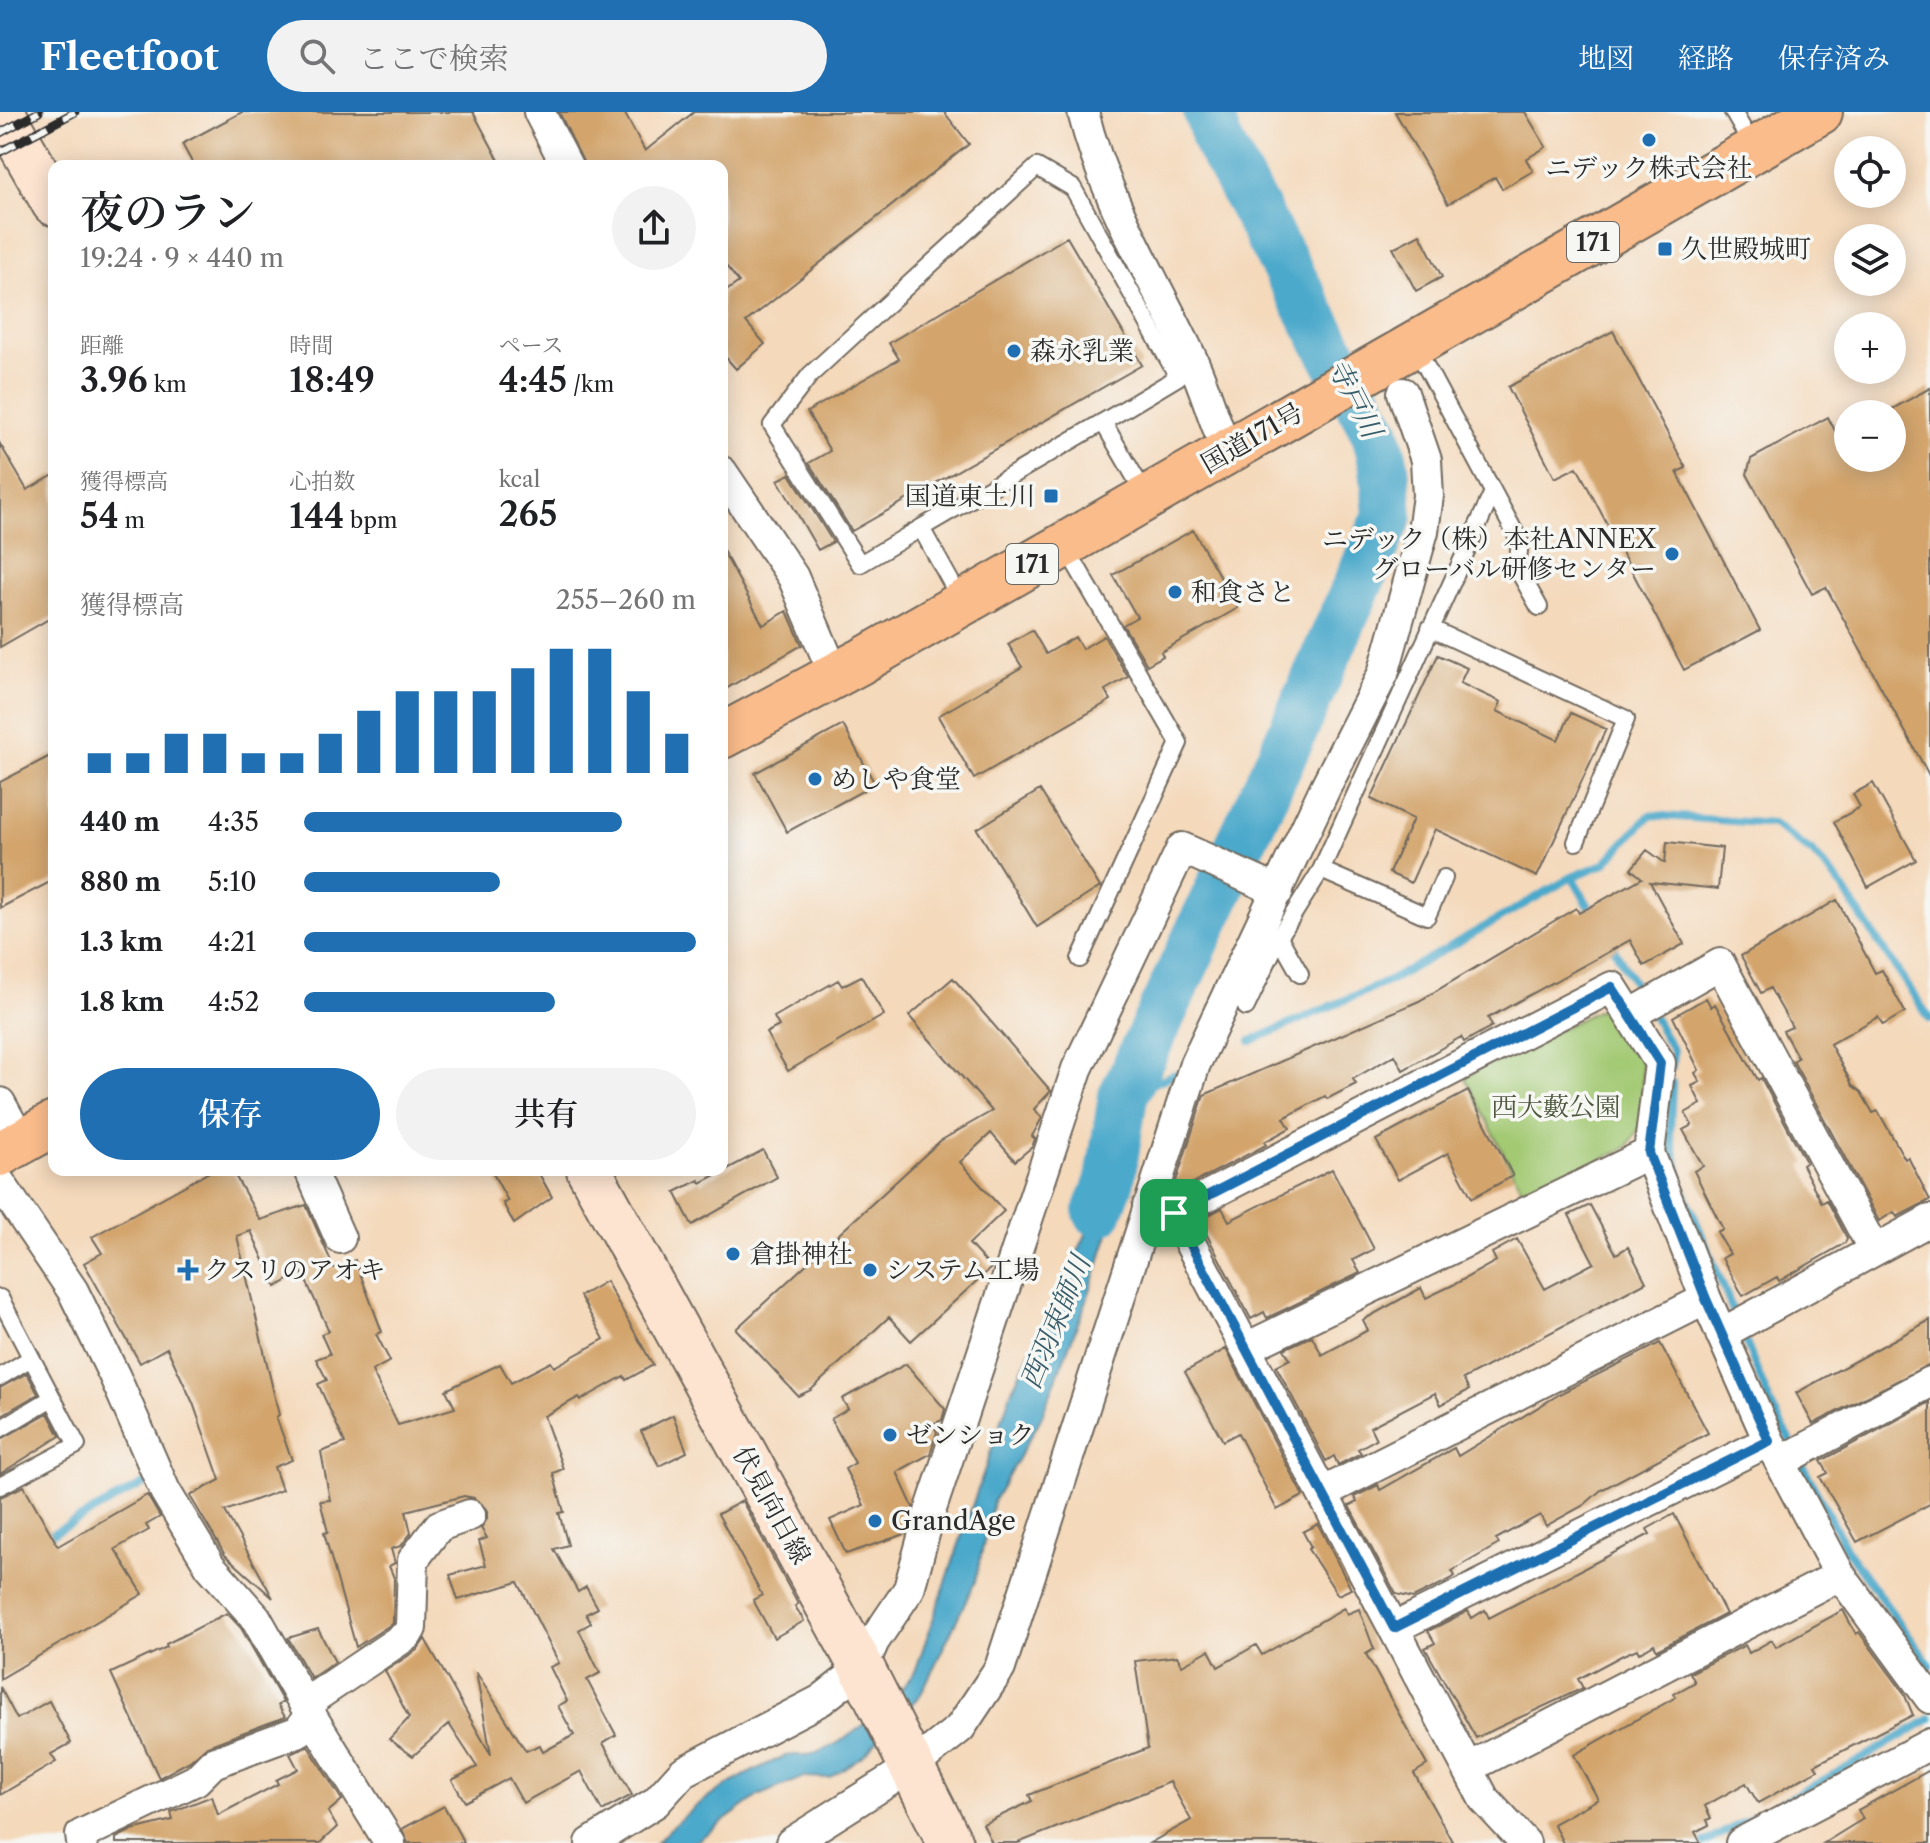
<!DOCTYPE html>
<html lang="ja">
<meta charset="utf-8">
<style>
:root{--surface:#fff;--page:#f2f2f2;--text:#202124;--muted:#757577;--accent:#1f6fb2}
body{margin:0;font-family:"Libre Caslon Text","Noto Serif JP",serif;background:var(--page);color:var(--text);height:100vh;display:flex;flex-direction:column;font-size:30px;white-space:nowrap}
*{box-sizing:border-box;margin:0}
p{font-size:26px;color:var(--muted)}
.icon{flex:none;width:44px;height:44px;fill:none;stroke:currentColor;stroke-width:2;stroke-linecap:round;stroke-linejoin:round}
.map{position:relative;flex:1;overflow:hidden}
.sheet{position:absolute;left:48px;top:48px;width:680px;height:1016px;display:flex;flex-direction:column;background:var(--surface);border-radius:16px;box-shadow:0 4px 20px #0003}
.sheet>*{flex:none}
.controls{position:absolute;left:1834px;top:24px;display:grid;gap:16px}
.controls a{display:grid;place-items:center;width:72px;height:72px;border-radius:50%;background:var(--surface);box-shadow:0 4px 20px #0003;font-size:40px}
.pin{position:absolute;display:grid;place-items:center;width:68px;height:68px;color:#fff;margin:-34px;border-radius:16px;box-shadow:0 4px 12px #0006}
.round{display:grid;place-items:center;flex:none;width:84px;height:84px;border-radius:42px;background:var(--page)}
.head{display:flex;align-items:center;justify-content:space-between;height:136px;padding:0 32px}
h1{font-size:44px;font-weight:600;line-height:60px}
.stats{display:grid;grid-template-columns:repeat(3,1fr);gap:12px;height:136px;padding:8px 32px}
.stats div{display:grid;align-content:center}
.stats b{font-size:34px;font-weight:600}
.stats small{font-size:22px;font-weight:400}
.stats p{font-size:22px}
.chart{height:224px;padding:16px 32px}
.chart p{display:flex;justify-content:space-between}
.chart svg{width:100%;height:144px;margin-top:8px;stroke:var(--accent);stroke-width:6}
.button{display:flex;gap:16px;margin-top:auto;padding:16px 32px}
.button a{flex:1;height:92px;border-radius:48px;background:var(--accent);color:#fff;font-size:32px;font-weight:600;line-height:92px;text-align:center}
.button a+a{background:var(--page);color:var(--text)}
ul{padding:0 32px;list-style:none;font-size:26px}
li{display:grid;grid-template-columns:128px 96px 1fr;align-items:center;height:60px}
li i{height:20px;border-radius:10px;background:var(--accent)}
header{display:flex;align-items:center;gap:48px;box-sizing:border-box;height:112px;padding:0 40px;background:var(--accent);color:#fff}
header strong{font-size:38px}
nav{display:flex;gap:44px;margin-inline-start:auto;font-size:28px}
.search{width:560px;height:72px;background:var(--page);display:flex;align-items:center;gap:20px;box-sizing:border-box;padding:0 28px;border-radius:44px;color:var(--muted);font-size:30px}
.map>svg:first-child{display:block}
.green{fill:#a3c973;stroke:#677a4f;stroke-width:2}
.water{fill:#4ca9cb;stroke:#3c6a7b;stroke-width:2}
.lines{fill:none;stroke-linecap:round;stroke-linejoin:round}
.stream{stroke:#4ca9cb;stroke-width:8}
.river{stroke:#4ca9cb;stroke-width:50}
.building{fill:#d3a56d}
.service-casing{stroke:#71685d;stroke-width:20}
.minor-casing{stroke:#71685d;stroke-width:34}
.secondary-casing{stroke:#71685d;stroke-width:48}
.trunk-casing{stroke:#71685d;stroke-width:48}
.service{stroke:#fff;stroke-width:16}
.minor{stroke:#fff;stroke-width:30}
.secondary{stroke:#fde4d1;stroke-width:44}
.trunk{stroke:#fabc8b;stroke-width:44}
.rail-casing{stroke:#2b2b2b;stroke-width:9}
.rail{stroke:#f6f6f2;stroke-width:6;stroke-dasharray:18;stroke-linecap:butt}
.route-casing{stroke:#fff;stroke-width:16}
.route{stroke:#1f6fb2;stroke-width:10}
.poi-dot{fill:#1f6fb2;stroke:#f6f6f2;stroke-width:3}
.labels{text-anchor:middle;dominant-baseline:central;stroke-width:7;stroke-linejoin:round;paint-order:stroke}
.shield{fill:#f6f6f2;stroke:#686867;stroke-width:2}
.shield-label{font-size:24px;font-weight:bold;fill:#2b2b2b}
.poi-label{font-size:26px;fill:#2b2b2b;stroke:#f6f6f2;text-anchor:start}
.street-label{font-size:26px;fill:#2b2b2b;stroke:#f6f6f2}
.park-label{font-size:26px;fill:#4f5a41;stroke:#f6f6f2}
.water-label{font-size:28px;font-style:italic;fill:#385d6b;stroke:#f6f6f2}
</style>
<header>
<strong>Fleetfoot</strong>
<div class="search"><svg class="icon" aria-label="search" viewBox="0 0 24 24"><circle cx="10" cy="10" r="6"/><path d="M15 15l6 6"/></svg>ここで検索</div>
<nav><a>地図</a><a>経路</a><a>保存済み</a></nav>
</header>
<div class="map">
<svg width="1930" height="1731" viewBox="0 0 1930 1731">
<rect width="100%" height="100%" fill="#f6f6f2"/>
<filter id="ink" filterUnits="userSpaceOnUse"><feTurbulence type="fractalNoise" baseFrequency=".0125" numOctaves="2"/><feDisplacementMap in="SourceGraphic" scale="16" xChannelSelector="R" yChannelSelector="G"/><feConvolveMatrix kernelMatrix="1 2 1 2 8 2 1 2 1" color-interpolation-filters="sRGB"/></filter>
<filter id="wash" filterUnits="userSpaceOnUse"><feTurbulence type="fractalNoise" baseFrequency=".006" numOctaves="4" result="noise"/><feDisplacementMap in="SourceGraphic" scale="32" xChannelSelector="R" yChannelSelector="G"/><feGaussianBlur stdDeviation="1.8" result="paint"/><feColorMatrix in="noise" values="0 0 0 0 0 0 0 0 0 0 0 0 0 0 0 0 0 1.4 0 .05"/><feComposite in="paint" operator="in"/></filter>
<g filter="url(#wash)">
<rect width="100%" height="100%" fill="#f4d9bb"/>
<!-- green -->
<path class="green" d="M1598,898l21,4 23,45v65l-15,23 -101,51 -61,-121z"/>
<!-- water -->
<path class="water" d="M1104,1030l16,9 4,38 -37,111 -47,120 -47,82 -18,80 -54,112 -57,61 -35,23 -25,-1 -46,19 -64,47h-38c37,-40 77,-64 127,-86 9,-4 20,0 30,-3 33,-9 86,-56 103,-85l96,-279 78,-164 15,-48z"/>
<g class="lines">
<!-- stream -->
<path class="stream" d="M1572,765l22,38
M1609,828l64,111 -1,15
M1251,929l140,-61 181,-103 32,-13 46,-49 123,9 40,29 24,27 93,139
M1672,971l-2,51 12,53 54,131
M1123,984l52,-22
M1741,1218l29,73 78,149 82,113
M44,1426l105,-57
M1704,1731l146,-77 80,-47"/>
<!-- river -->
<path class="river" d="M1098,1100l12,-32 13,-84 166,-356 99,-224 -4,-50 -8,-33 -159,-293 -9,-28"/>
</g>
<g id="blocks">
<!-- building -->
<path class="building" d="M242,0h231l29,54h-308l-12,-22z
M559,0h65l21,39 49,-39h250l25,32 -223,178 19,22 -29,25 -14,-16v-59l17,-12 -17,-21v-95h-137z
M1395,0h130l21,35 -20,12 7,12 -31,18 -7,-12 -47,27z
M1420,122l22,43 -26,14 -23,-43z
M1067,125l75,128 -290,166 -43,-68 21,-12 -23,-39 92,-53 -10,-16z
M1613,219l73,137 -9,4 83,158 -76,40 -107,-203 -22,11 -47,-91z
M1930,276v389l-104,-190 -14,7 -65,-120 4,-15 77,-42 7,14 13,-7v34h44v-49z
M0,332l27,46 27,-15v141l-54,31z
M790,362l43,68 -15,8 -40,-70z
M1193,418l45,78 -77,44 2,4 -16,9 -24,-40 14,-8 -24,-42z
M722,437l41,76 24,-14 15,34 -80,46z
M1032,518l14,24 29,-17 7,12 22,-13 24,41 -23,13 6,10 -137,79 -36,-63 84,-49 -14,-23z
M1438,543l29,13 -7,15 41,19 -4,9 61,29 13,-27 35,16 -69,148 -102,-48 -24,54 -22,-10 24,-54 -42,-20z
M843,613l32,59 -88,48 -32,-59z
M54,642v126l-54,28v-126z
M1873,671l43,77 -48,27 -34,-65 26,-15 -7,-13z
M1040,678l60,97 -63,40 -60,-98z
M1667,730l55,6 -4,41 -68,-7 34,62 -40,22 -14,-26 -142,78 4,8 -28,16 -3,-5 -58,33 -8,-15 -42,24 3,5 -29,15 -2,-3 -41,22 6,10 -26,14 2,3 -94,49 32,-99 215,-94 157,-93 3,5 63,-35 -11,-9 16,-19 18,13z
M1837,788l38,73 7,-3 23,42 -22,13 -5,-8 -48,27 23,42 8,6 12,21 5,-2 27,48 3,-2 22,43 -33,17 -3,-5 -15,9 -86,-160 5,-3 -15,-27 9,-4 -22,-39 -9,5 -20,-37z
M861,864l23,39 -96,56 -22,-38 13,-7 -5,-9 64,-37 4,6z
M953,866l98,113 -17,18 8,9 -10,18 3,3 -3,8 -17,14 -24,-28 -31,29 44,49 -35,33 22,24 -80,73 -22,-24 -78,73 -13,6 -62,-67 204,-188 52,-30 -83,-95z
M1706,886l5,9 4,-3 43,76 3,-2 45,84 -4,3 20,38 5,-3 20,38 -2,5 -66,38 -2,-4 -34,19 -21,-38 8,-4 -13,-22 6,-3 -29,-58 9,-5 -20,-36 9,-5 -7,-12 16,-9 -9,-18 8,-4 -5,-9 4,-3 -26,-53z
M1468,979l45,85 -41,22 -24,-45 -50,27 -22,-40z
M763,1038l14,27 -85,48 -17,-33 24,-12 2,3z
M1332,1057l42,80 -21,11 7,13 -93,45 -3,-6 -13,7 -52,-99 23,-12 7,13z
M213,1058h19l28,50 46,-15 28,63 21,-8 27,72 -6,2 14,27 -18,10 26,54 57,-17 -9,-18 54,-26 11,19 40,-21 3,5 50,-28 -24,-43 26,-15 47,84 -27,15 -2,-4 -43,24 -2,-3 -35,19 19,53 -10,4 11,39 -5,1 9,32 -14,4 24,43 8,-5 12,21 -12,6 5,9 -12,7 21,43 -13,7 29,55 -13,8 29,52 -30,16 -21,-40 -58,32 -14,-25 -44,24 -13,-22 25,-13 -28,-43 -36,32 -24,-17 20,-21 -24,-47 32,-21 8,-11 66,116 -15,-83 50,79 14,-6 3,7 31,-17 -16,-29 9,-5 -17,-34 9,-4 -41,-81 -60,18 -8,-25 36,-10 -7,-24 8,-3 -6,-10 6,-9v-9l-13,-12 -10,-2 -58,15 5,22 -10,13 -10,3 4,14 -6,3 5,12 -1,45 -37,24 -32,-114 4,-1 -8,-31 10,-1 -9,-48 24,-9 -27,-59 9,-4 -11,-21 14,-5 -9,-20 8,-3 -27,-59 -26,15 -25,-56 -14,5 42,179 -3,2 16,43 -18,7 8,23 -57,21 48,87 -48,-43 -35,-59 30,-16 -27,-77 -26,-55 -27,15 -56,-100 18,-10 -10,-16z
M491,1058h46l15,27 -38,27 -11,-21 5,-2z
M1590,1093l26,49 12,-7 18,35 -183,97 6,11 -28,15 -6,-12 -65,34 6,12 -18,10 3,4 -23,12 -4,-9 -8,5 -50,-95 14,-7 -6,-10 28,-13 10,19 46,-25 -5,-10 58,-32 5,10 29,-14 41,-23 -4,-8 25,-14 28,50 49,-26 -25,-48z
M1930,1208v44l-117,60 -17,-31z
M1660,1231l48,90 -107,57 -17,15 -38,21 -6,-11 -44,24 3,5 -47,27 3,5 -4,3 -38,19 -17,-4 -47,-88 8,-4 -3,-5 24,-12 2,5 74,-42 4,8 105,-64z
M1226,1237l77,147 -26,14 -39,-77 -15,8 -38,-69z
M906,1252l39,45 -3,11 -9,4 4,8 -7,22 -33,18 16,35 -8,27 -59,20 -16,-34 34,-15 -19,-36 10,-6 -24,-44 17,-10 -6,-10z
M27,1261l11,21 -38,22v-28z
M1930,1290v102l-73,38 -37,-65 8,-4 -7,-12z
M48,1301l12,23 -60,38v-34z
M673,1303l14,37 -28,14 -18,-35z
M24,1374l34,60 89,-51 13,22 -14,8 3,5 -34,19 28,45 -143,85v-182z
M742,1389l56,103 -3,2 9,15 -30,17 -21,-38 9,-5 -44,-81z
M1674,1402l52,100 -69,36 -3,-6 -15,9 -2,-4 -14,6 -45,24 5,9 -107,50 -51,-90 10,-5 -7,-12 40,-20 4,7 13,-8 4,8 161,-84 -3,-5z
M1318,1412l33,65 -13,6 -30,-46 3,-2 -8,-15z
M1344,1496l3,6 12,-5 15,40 -8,5 61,111 -13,8 39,70h-303l41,-23 -21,-38 -152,61h-26l-9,-19 49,-23 -3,-6 119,-47 -13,-87 42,-5 5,9 27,-15 9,17 38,-22 6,10z
M1843,1498l13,24 3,-2 45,61 9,22 -98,50 3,5 -60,33 -12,-20 -41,23 6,12 -4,2 2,5 -14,7 6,11h-138l-10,-19 45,-25 -24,-44 102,-58 -2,-3 21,-12 -5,-9 55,-28 4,8 23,-13 4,7z
M227,1501l14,15 42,74 -5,3 7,12 -78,29 -17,15 -31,17 -48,-105 56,-26 -1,-3z
M318,1517l17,33 -24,16 -23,-40z
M0,1575l17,32 32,-18 22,42 -20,11 5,8 -56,33z
M308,1634l34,54 -14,12 9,15 -17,16h-204v-5l16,-8 41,-10 -2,-8 41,-16 6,19 60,-31 -2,-4 22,-11 -8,-15z
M1930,1658v73h-106l39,-24 -5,-9z
M444,1694l20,37h-56l-6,-14z"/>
</g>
</g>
<g filter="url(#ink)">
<use href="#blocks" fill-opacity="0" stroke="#71685d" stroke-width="2"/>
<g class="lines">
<!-- service casing -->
<g class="service-casing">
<path id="service" d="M1733,0l21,36
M1415,234l105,196 -3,26 22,39
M921,416l-61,36 -88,-139 38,-50 227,-208 36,21 105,189 -75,45
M1065,434l114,197 -99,216
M962,490l-41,-74 182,-106 43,74
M1430,516l196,91 -50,123
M1321,758l106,46 17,-38
M1279,825l21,37
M1246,895l33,-70 42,-67 172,-378
M0,1186l77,147 -77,41
M0,1265l31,-19
M0,1317l52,-31"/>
</g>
<!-- minor casing -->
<g class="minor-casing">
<path id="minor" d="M539,0l28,54
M1083,0c21,85 66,158 104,237 17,33 25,69 41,103
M722,360l71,105 41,97
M1630,903l90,-51 154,286
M0,991l22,40
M310,1058l30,68
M0,1071l73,108 42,86 50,114 45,75 46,52 54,96 80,129
M1148,1094l26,7 438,-226 48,76 -11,90 57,146 63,142 71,134 90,123
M1174,1101l310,586 41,44
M1721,1222l209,-114
M1246,1236l403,-195
M1780,1350l150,-80
M1322,1381l384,-194
M1394,1516l375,-187
M1468,1656l372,-193
M82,1731l-1,-8 115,-55 17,-17 86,-32 11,-17 2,-15 95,-64 4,-7 2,-68 26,-34 31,-11
M591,1731l65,-41 27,-30 138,-72 41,-32 12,-27 35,-52 21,-77 147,-443 105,-221 96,43
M791,1731l120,-76 49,-39 40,-60 195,-604 130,-276 58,-114 40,-143 5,-35 -2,-36 -23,-67
M1741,1731l189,-99"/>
</g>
<!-- secondary casing -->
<g class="secondary-casing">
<path id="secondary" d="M2,0l52,91
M589,1058l273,498 88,175"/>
</g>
<!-- trunk casing -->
<g class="trunk-casing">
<path id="trunk" d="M722,624l138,-74 960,-550
M0,1042l54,-30"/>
</g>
<!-- service -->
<use href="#service" class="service"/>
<!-- minor -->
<use href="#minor" class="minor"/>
<!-- secondary -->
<use href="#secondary" class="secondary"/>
<!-- trunk -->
<use href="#trunk" class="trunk"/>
<!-- rail casing -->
<g class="rail-casing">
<path id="rail" d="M0,21l39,-21
M0,40l75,-40"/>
</g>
<!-- rail -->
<use href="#rail" class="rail"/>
</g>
</g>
<g class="lines" filter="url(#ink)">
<!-- route casing -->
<g class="route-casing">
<path id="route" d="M1612,875l48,76 -11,90 57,146 63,142 -375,187 -220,-415z"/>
</g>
<!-- route -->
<use href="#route" class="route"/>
</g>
<!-- markers -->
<g class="poi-dot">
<circle cx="1649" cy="28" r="8"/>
<rect x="1657" y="129" width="16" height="16" rx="4"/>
<circle cx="1014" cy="239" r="8"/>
<rect x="1043" y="376" width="16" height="16" rx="4"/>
<circle cx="1672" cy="442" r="8"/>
<circle cx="1175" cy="480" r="8"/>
<circle cx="815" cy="667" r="8"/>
<circle cx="733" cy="1142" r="8"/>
<path d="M184 1146h8v8h8v8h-8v8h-8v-8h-8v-8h8z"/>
<circle cx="870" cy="1158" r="8"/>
<circle cx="890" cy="1323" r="8"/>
<circle cx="875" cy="1409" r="8"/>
</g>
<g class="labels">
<!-- shield labels -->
<g class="shield">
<rect x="1567" y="110" width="52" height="40" rx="6"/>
<rect x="1006" y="432" width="52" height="40" rx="6"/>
</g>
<g class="shield-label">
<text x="1593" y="130">171</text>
<text x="1032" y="452">171</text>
</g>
<!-- poi labels -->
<g class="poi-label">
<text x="1649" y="56" text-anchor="middle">ニデック株式会社</text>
<text x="1681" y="137">久世殿城町</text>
<text x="1030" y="239">森永乳業</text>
<text x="1035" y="384" text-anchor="end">国道東土川</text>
<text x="1656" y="427" text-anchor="end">ニデック（株）本社ANNEX<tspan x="1656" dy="30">グローバル研修センター</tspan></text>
<text x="1191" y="480">和食さと</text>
<text x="831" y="667">めしや食堂</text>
<text x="749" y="1142">倉掛神社</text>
<text x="204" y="1158">クスリのアオキ</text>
<text x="886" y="1158">システム工場</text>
<text x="906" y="1323">ゼンショク</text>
<text x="891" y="1409">GrandAge</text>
</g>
<!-- street labels -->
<g class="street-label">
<text transform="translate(1252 326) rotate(-30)">国道171号</text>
<text transform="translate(772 1393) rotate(61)">伏見向日線</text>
</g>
<!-- park labels -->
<g class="park-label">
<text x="1556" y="995">西大藪公園</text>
</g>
<!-- water labels -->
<g class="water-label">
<text transform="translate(1355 286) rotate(63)">寺戸川</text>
<text transform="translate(1055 1210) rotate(-68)">西羽束師川</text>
</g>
</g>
</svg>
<div class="controls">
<a><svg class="icon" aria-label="locate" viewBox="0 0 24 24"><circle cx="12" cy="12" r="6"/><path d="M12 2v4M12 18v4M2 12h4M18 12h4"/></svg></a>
<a><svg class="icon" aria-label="layers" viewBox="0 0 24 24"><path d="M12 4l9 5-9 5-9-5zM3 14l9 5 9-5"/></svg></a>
<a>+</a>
<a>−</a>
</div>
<div class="pin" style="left:1174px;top:1101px;background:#1e9e55"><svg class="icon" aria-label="arrive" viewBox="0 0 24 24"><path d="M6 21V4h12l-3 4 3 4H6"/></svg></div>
<section class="sheet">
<div class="head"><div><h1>夜のラン</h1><p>19:24 · 9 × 440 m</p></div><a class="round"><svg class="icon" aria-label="share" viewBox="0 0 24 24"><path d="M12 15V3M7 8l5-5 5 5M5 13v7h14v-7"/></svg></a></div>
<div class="stats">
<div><p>距離</p><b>3.96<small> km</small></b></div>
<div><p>時間</p><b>18:49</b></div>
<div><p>ペース</p><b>4:45<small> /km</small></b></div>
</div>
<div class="stats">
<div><p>獲得標高</p><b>54<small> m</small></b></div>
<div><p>心拍数</p><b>144<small> bpm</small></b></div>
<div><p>kcal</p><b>265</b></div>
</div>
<div class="chart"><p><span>獲得標高</span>255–260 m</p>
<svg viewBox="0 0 160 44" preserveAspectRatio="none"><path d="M5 44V38M15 44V38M25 44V32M35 44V32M45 44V38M55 44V38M65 44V32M75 44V25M85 44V19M95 44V19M105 44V19M115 44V12M125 44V6M135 44V6M145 44V19M155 44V32"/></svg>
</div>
<ul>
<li><b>440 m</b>4:35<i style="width:81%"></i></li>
<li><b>880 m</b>5:10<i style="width:50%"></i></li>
<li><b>1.3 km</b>4:21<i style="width:100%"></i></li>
<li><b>1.8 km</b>4:52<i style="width:64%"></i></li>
</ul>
<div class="button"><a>保存</a><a>共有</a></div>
</section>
</div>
